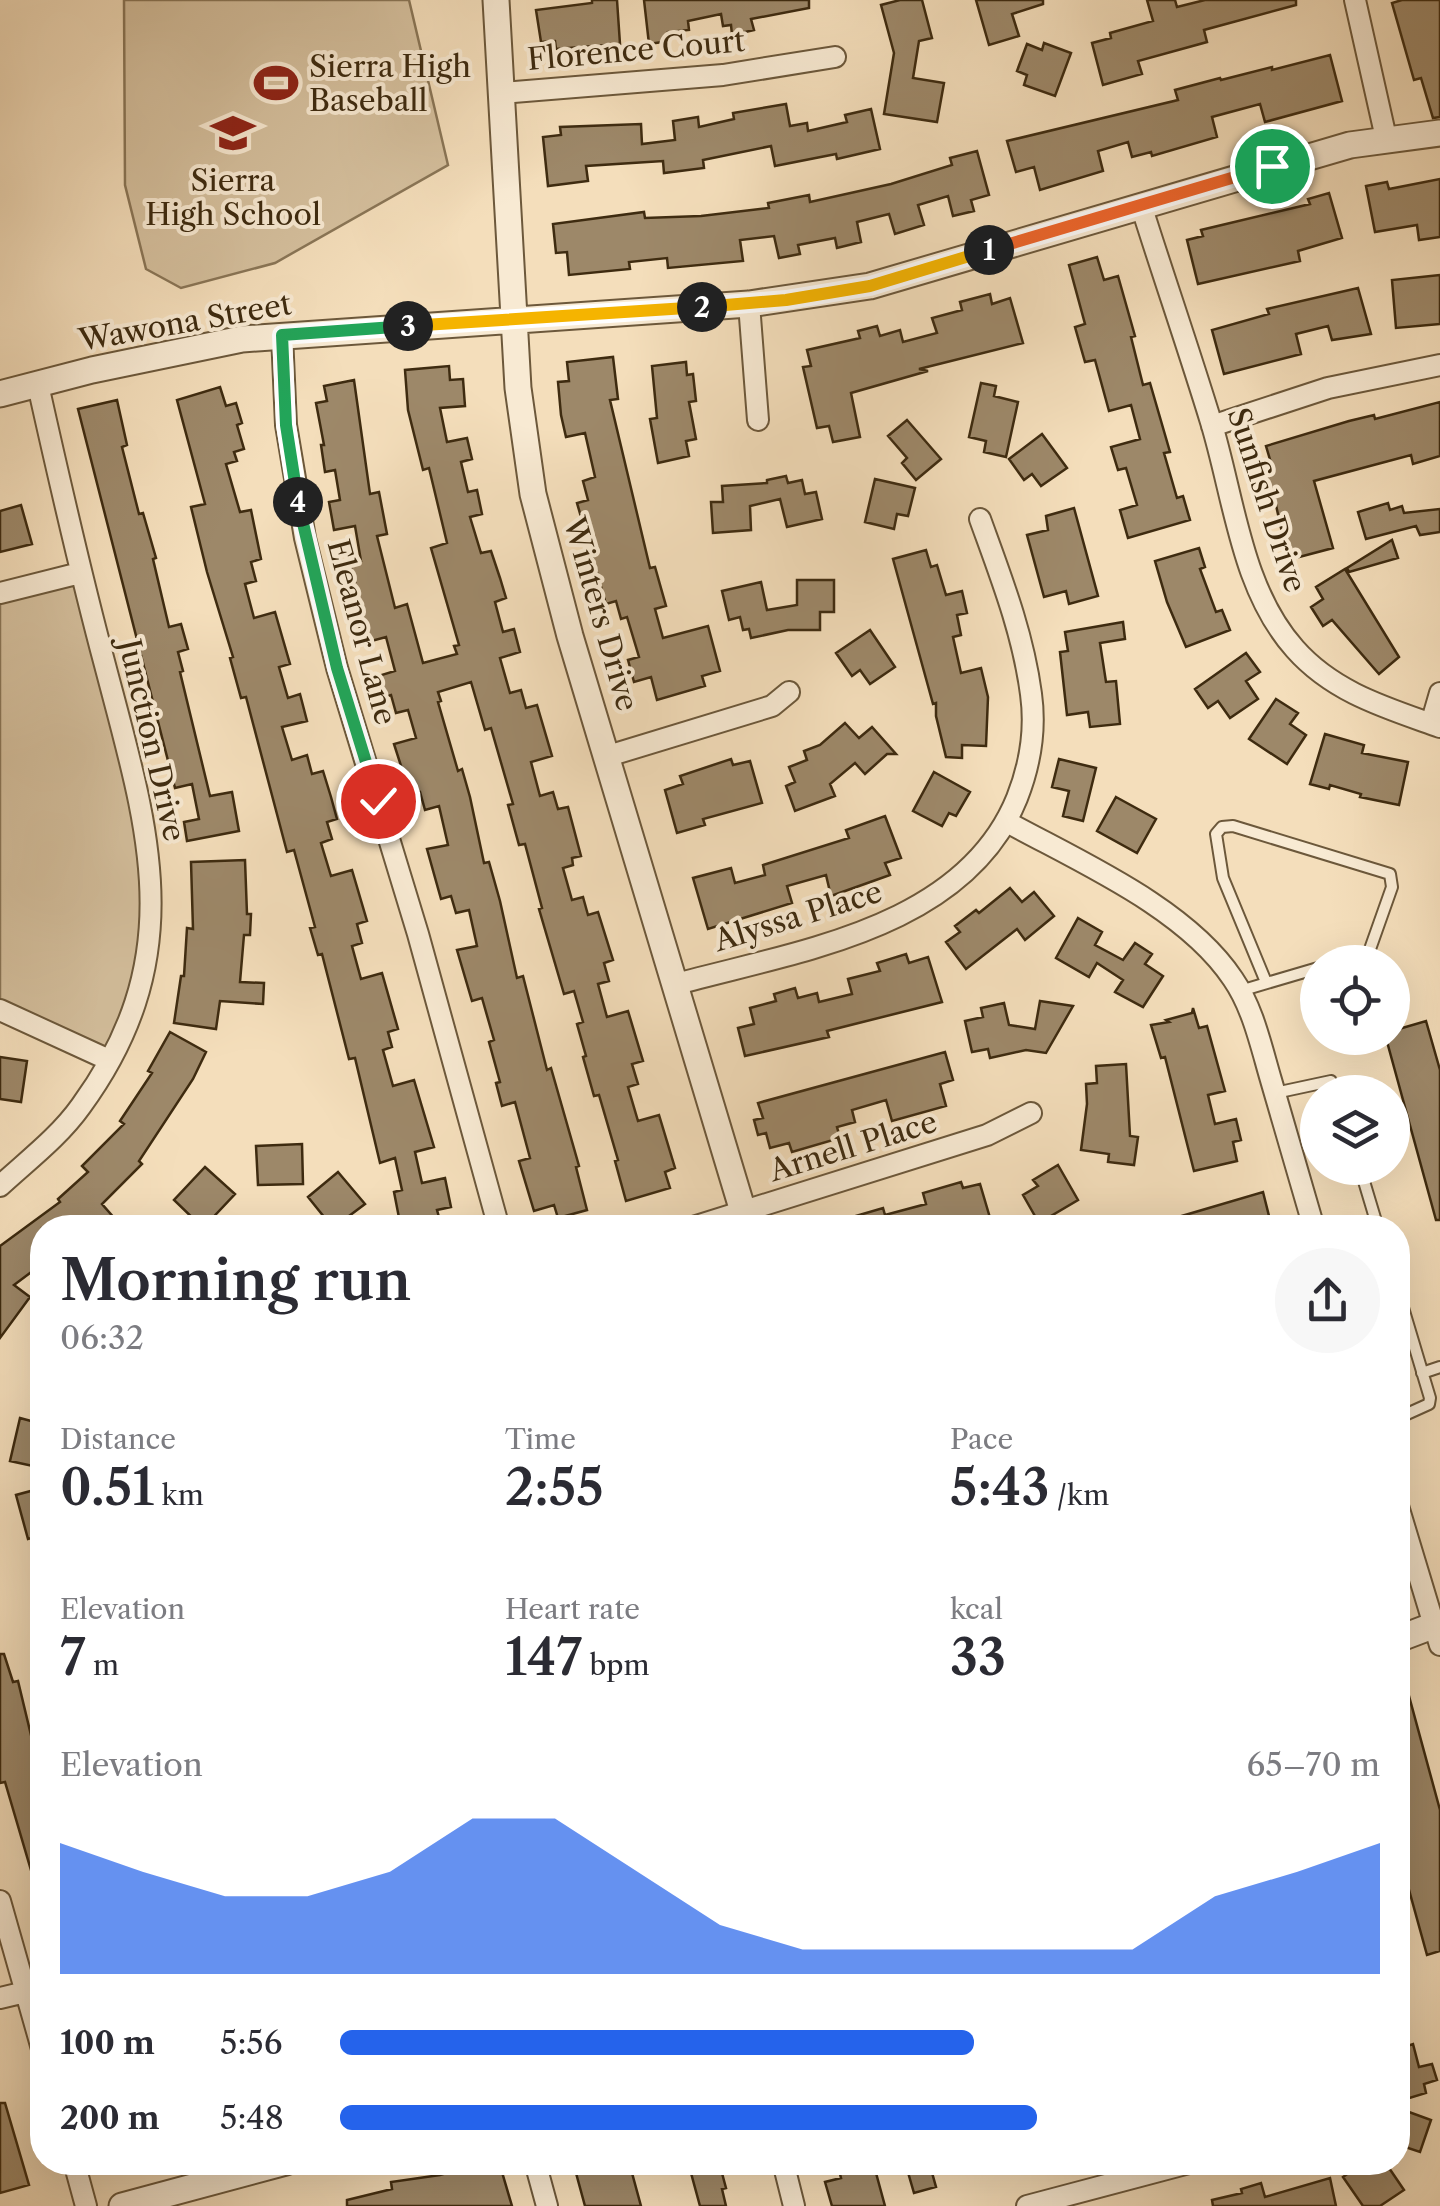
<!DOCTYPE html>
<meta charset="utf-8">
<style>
:root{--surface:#fff;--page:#f7f7f7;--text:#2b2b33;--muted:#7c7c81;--accent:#2563eb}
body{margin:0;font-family:"Libre Caslon Text",serif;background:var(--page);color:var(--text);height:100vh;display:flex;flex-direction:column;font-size:38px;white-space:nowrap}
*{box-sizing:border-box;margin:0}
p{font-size:32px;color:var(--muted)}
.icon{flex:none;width:55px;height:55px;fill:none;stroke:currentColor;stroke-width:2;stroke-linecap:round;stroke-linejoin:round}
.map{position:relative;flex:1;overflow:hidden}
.details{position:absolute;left:30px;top:1215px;width:1380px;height:960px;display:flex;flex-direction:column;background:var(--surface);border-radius:40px;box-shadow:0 10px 40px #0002}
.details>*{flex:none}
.fabs{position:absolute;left:1300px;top:945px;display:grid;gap:20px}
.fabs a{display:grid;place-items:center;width:110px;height:110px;border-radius:50%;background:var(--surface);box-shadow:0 10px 40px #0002;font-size:50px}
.pin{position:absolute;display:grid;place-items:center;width:85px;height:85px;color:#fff;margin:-42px;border:5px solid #fff;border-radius:50%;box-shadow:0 2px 10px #0007}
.km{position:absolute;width:50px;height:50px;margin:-25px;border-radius:50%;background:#222;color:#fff;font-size:28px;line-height:50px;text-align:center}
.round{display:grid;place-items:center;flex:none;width:105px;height:105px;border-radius:52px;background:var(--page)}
.head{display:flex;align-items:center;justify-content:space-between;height:170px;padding:0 30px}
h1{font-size:55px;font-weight:600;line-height:75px}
.figures{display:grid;grid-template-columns:repeat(3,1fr);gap:15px;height:170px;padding:10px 30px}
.figures div{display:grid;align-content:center}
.figures b{font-size:50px;font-weight:600}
.figures small{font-size:28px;font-weight:400}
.figures p{font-size:28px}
.chart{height:280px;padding:20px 30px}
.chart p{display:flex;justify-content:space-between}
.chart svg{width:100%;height:180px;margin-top:10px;fill:var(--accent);opacity:.7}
ul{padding:0 30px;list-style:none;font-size:32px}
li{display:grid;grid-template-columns:160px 120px 1fr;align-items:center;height:75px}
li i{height:25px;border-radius:12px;background:var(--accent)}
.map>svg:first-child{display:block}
.green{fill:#d5c09e;stroke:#8a7657;stroke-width:2.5}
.building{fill:#9d8869;stroke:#3e2b10;stroke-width:2.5}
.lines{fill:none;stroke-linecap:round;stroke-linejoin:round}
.service-casing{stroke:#6c583b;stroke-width:14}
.minor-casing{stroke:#6c583b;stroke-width:24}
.tertiary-casing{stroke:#6c583b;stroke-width:29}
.service{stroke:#f8ead3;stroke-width:10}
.minor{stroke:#f8ead3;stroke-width:20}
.tertiary{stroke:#f8ead3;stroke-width:25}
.split-1-casing{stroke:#fff;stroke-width:20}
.split-2-casing{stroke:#fff;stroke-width:20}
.split-3-casing{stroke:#fff;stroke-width:20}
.split-4-casing{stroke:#fff;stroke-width:20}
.split-5-casing{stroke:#fff;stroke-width:20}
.split-1{stroke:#f0652b;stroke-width:12}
.split-2{stroke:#f5b400;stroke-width:12}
.split-3{stroke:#f5b400;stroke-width:12}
.split-4{stroke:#22a559;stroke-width:12}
.split-5{stroke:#22a559;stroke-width:12}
.labels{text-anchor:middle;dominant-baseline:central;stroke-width:8;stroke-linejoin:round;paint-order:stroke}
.street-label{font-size:30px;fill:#3e2b10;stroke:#f8ead3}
.poi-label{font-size:30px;fill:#3e2b10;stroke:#f8ead3;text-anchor:start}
</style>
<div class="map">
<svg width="1440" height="2206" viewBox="0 0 1440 2206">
<rect width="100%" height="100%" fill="#f4debb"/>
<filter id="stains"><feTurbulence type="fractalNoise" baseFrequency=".002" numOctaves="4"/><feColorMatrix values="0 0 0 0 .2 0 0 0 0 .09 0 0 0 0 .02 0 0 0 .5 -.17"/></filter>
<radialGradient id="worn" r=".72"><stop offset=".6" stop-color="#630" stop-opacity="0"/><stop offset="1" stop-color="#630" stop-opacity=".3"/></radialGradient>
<!-- green -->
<path class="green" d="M124,0h285l39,165 -173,98 -94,25 -35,-19 -21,-84z
M80,573l73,334 -44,153 -109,-50v-417z"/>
<!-- building -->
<path class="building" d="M592,0h25l3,44 -64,5 -1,-8 -14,1 -5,-32 56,-7z
M644,0h165v8l-58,11 3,11 -22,5 -1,-10 -8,1 -2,-12 -33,7 1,9 -21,2 1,9 -20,3z
M900,0h22l10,38 -13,3 -6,37 31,5 -7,39 -53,-8 10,-61 -13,-48z
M976,0h67v4l-31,10 7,22 -30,9z
M1147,0h28l2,7 28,-7h91v5l-92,25 3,12 -69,19 4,13 -39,11 -11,-42 19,-5 -1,-5 43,-12z
M1402,0h38v117l-7,1 -12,-40 -7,2 -22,-77z
M1044,43l27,10 -16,43 -31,-11 3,-10 -10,-4 10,-27 15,6z
M1330,55l12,46 -77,21 -5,-18 -48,13 5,20 -65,19 -1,-4 -19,5 -4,-15 -30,9 5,20 -63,19 -6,-23 -18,5 -9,-31 171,-41 -3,-10 45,-12 1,2 51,-13v3z
M786,104l4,22 17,-3 1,8 39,-9 -2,-7 26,-6 9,40 -43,10 -1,-5 -61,12 -4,-20 -68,14 1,8 -40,5 -1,-12 -77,5 2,15 -40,5 -5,-49 18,-2 -1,-8 81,-3 1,20 33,-4 -2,-19 25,-4 1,10 35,-8 -1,-6z
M977,151l12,44 -18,5 3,11 -21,5 -5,-20 -30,9 6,20 -29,9 -6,-20 -32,8 4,20 -24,6 -2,-10 -37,7 2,9 -21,4 -5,-22 -34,4 3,21 -75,7 -1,-10 -38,4 1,7 -61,6 -2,-23 -11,1 -3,-29 91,-12 1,6 56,-2 68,-8 -1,-5 41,-8 1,7 81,-18 61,-19 -2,-7z
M1440,179v58l-21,3 -2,-15 -42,7 -9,-46 21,-4 2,7z
M1329,193l13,45 -44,13 2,10 -102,23 -11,-44 16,-4 -2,-6 109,-26 -2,-5z
M1097,257l7,23 14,-4 17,60 -4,1 12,48 7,-2 20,69 -6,1 13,45 6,-2 7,24 -62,18 -8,-28 17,-5 -11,-37 -8,2 -7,-23 29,-8 -9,-34 -22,6 -14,-51 -10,2 -10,-35 10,-3 -16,-59z
M1440,275v49l-44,4 -4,-48z
M1358,288l13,46 -39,6 -4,-14 -32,8 5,20 -77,20 -12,-44 57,-16 -2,-5z
M990,294l2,10 18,-6 13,45 -104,26 9,2 -77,22 9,44 -27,5 -4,-16 -12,2 -14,-61 8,-1 -4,-16 53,-12 -2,-7 19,-5 3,10 20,-6 3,12 34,-9 -5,-15 30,-8 -2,-8z
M613,357l5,42 -8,1 40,168 5,-1 11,39 -11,3 8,29 45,-12 12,45 -18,5 3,10 -48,14 -6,-23 -17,5 -6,-22 11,-3 -12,-40 -6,2 -5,-18 -10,3 -29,-101 11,-3 -5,-19 12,-4 -10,-44 -19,4 -5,-22 -3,-33 11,-1 -2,-19z
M686,362l1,13 6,-1 3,27 -7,1 7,37 -10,2 3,15 -31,7 -8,-44 7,-1 -5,-52z
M449,366l1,14 13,-1 2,27 -25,2 7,34 20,-4 5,21 -11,3 7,30 9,-2 5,24 -12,3 11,36 10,-2 9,27 6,20 -11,4 8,30 11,-3 6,23 -20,6 10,35 11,-3 5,18 11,-3 15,51 -21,6 9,34 13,-4 5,17 10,-2 13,49 -9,2 1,7 -10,3 9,32 11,-3 5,18 10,-3 15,48 -9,3 5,18 -11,3 9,33 21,-6 15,50 -11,3 6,20 -10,3 10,34 21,-6 16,53 -10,4 5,16 -44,13 -11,-40 3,-1 -19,-65 -5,1 -11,-39 3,-1 -9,-32 6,-2 -9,-31 -10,3 -25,-85 3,-1 -17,-64 -6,1 -11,-40 5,-1 -22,-76 -6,2 -14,-48 -33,10 3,9 -3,1 20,69 4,-2 8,28 14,66 5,-1 11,39 17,77 6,-2 24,94 4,-2 28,98 -3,1 11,43 -29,8 -4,-13 -20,6 -15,-50 11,-3 -15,-56 -13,4 -6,-23 4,-1 -11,-40 5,-2 -12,-42 -10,3 -15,-51 20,-4 -8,-36 -13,3 -5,-17 -10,3 -14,-50 21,-4 -9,-39 -14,4 -5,-18 -10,2 -16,-50 22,-6 -8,-28 -12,3 -5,-18 -10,3 -6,-21 20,-6 -9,-34 -22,6 -17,-59 8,-2 -5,-18 11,-3 -6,-35 -21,4 -5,-28 11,-2 -5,-30 -10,2 -4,-27h3l-8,-42 11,-2 -3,-15 30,-6 16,114 9,-2 8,42 -10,2 18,72 12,-4 16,59 34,-9 -3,-8 5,-1 -28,-97 16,-5 -18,-75 -6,2 -15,-60 -3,-40z
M981,383l15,3 -2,10 24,6 -12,55 -22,-5 2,-11 -17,-4z
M220,387l6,19 10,-3 6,20 -5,2 7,24 -10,3 3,9 -11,3 14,48 11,-2 10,49 -10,3 5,19 -11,3 9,34 21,-6 15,52 -11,3 9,31 12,-4 7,27 -25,6 10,33 15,-5 5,19 11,-3 8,26 6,22 -10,3 5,17 -11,4 10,33 21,-6 15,51 -10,3 5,19 -10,3 9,33 21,-6 16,56 -10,3 4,15 -9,3 10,36 21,-6 20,67 -19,5 7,31 23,-5 6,29 -14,3 5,18h-41l-7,-36 8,-2 -7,-32 -15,5 -25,-105 -6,1 -27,-105 -4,1 -8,-27 5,-1 -21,-77 -7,2 -41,-155 -5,1 -11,-40 3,-1 -26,-85 -16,-65 14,-3 -28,-104z
M117,400l10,45 -5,2 17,67 4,-1 13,45 -3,1 16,68 12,-3 7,25 -10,3 5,19 -3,1 30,124 22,-4 7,39 -52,10 -3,-19 15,-3 -7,-35 -17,4 -97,-379z
M1440,402v54l-27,8 -2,-9 -97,26 19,67 -45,12 -14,-64 -4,1 -1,-4 -11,3 -7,-27 20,-6 -5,-17 83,-25 25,-6 1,4z
M907,420l34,39 -25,21 -14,-17 5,-5 -19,-22z
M1042,434l25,34 -26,18 -9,-12 -8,6 -15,-21z
M786,476l2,7 14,-3 3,14 11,-2 6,27 -35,8 -7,-28 -30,7 1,24 -38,3 -2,-31h12l-1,-16 45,-3v-3z
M875,479l40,9 -7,28 -11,-2 -3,15 -29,-7z
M1388,503l2,7 12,-4 2,7 36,-4v23l-20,3 -4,-9 -50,13 -8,-27z
M21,505l11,39 -32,8v-41z
M1074,508l24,88 -29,8 -3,-13 -22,6 -17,-62 21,-5 -2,-14z
M1392,540l6,18 -49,14 -2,-4z
M1199,548l6,19 -5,2 16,43 6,-2 8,20 -44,17 -19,-45 -12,-41z
M926,550l5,17 6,-2 9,30 16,-4 5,22 -10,2 4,20 -8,2 8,36 20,-5 7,29 -2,49 -24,-1v13l-16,-1 -10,-41v-13l-3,1 -40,-145z
M1345,569l54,88 -20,17 -47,-54 -9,6 -12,-19 12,-8 -7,-12z
M797,580h37v32h-14v18h-32l-37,8 -2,-9 -6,1 -3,-13 -11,3 -7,-29 39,-9 6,28 30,-5z
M1123,622l2,17 -25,4 6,39 10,-1 4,43 -30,3 -2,-15 -21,3 -7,-63 8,-1 -3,-19z
M870,630l25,37 -25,17 -10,-14 -8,6 -16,-23z
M1246,653l14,19 -14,9 12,18 -28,19 -12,-17 -10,7 -13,-19z
M1276,699l22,14 -8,11 16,11 -19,29 -38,-25z
M845,723l14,15 13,-11 24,27h-9l-22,20 -10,-11 -25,21 5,12 -40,15 -9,-25 9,-4 -6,-15 18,-7 -3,-9 16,-6z
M1325,734l39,11 -2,8 46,9 -9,43 -39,-8 1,-3 -31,-9 -1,4 -19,-5z
M731,759l2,6 17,-4 12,42 -59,16 2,6 -28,8 -12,-43 18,-6 -3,-8z
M1059,759l37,9 -13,53 -20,-5 6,-25 -17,-4z
M934,772l36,20 -14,24 -7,-3 -7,13 -29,-15z
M1116,797l40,22 -19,34 -40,-22z
M885,816l16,42 -16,5 5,12 -59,21 -5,-21 -39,11 5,17 -84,26 -15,-51 38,-10 4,15 30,-8 -2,-10 86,-27 -3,-8z
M245,860l2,54h4l-1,21h-6l-4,47 24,1 -1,21 -43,-3 -4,28 -42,-6 7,-47h3l3,-48 6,1 -2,-67z
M1010,888l12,14 12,-10 20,24 -29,24 -8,-11 -51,40 -20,-27 14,-10 -5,-6 21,-16 3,3z
M1078,918l24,14 -7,13 28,15 12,-17 17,11 -7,10 18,12 -20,31 -28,-15 8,-12 -26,-17 -8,14 -33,-19z
M906,954l3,9 19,-6 14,45 -115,29 2,6 -84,19 -7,-28 16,-4 -4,-16 26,-7 -2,-7 21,-6 3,10 19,-5 2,9 33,-8 -4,-15 32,-8 -3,-8z
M1040,1001l33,5 -27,47 -20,-3 -36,8 -2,-9 -16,3 -7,-31 18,-4 -2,-9 23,-5 5,22 26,4z
M1193,1008l6,20 8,-2 18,65 -17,4 7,29 21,-5 5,21 -8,2 4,19 -43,10 -29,-114 -4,1 -10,-33 18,-3 -3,-2 26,-7z
M1426,1021l14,49v150h-4l-50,-182h6v-7z
M170,1032l36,20 -13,27 -54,82 3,3 -40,40 21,24h-81v36l-28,21 16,12 -30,41v-92l60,-44 -2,-3 30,-27 -6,-6 42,-42 -4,-3 32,-48 -4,-2z
M945,1052l8,28 -13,4 6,22 -54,15 -6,-21 -34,10 3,12 -18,5 3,11 -48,14 -3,-9 -19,5 -4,-15 -8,2 -4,-15 9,-2 -5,-15z
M0,1057l27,4 -6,41 -21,-3z
M1126,1064l4,72 8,1 -4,28 -26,-3 1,-8 -28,-4 6,-46 -1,-20 11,-1 -1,-17z
M302,1144l1,40 -45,1 -2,-39z
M1058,1165l20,35 -39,23 -16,-28 15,-9 -5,-6z
M205,1167l30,27 -32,34 -29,-28z
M338,1172l27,32 -32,24 -25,-31z
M961,1182l2,6 17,-4 13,44h-160l-1,-5 51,-15 2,7 41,-11 -3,-11z
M1263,1192l9,36h-113l-1,-5z
M20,1418l22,6v44l-32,-7z
M42,1488v47l-14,4 -12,-44z
M0,1654h4l9,28 5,-1 24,100v112l-4,1 -33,-112 -5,1z
M1398,1674h5l37,136v141l-13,4 -29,-105z
M1413,2044l6,23 13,-3 5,16 -13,4 2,9 -23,7 -5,-18v-33z
M0,2103h5l24,82 -29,8z
M1398,2108l33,12 -11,32 -21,-7 4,-10 -5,-2z
M483,2162h16l13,44h-165v-6l45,-11 -1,-7 49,-7z
M573,2162h56l12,44h-56z
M688,2162h31l7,26 -4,1 4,17h-26z
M837,2162h36l12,44h-53l-7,-24 16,-4z
M905,2162h24l7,25 -22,6z
M1364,2162h21l19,28 -24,16h-17l-20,-29z
M1330,2178l6,28h-123l-1,-6 30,-7 -1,-4 20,-6 4,14z"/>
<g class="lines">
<!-- service casing -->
<g class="service-casing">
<path id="service" d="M1266,982l-43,-104 -7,-44 6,-7 11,-1 157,48 2,13 -23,65 -32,10
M1240,991l78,-23
M1275,1093l56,-12 6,11
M1360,1168l18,60
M1398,1291l32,107 -1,6 -31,14
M1422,1373l18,-6"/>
</g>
<!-- minor casing -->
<g class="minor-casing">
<path id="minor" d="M1355,0l31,138
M502,93l221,-18 112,-18
M1141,205c23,73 48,145 70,217 23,75 30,167 84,227 39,44 92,59 145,78
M749,304l9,116
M282,335l4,90 19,113 32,130 81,266 81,294
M1212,426l116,-38 112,-23
M0,593l80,-20
M1431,724l9,-31
M608,756l164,-50 17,-14
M1007,822c73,40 179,86 226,157 20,29 28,67 38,101 14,49 28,98 43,148
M677,984c119,-33 287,-55 340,-186 13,-33 19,-68 14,-104 -8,-61 -30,-117 -51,-175
M0,1010l109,50
M0,1186c27,-25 59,-49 81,-80 110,-151 67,-277 24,-441 -25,-93 -46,-186 -67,-280
M690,1228l297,-93 44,-22
M1398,1506l42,139
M0,1901l42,148
M0,1998l42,-10
M74,2162l12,44
M535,2162l12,44
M783,2162l11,44
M1027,2206l166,-44"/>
</g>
<!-- tertiary casing -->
<g class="tertiary-casing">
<path id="tertiary" d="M496,0l22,388 15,106 37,142 178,592
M0,394l92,-24 150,-31 507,-35 121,-18 480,-141 90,-12
M1398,1639l42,-16
M122,2206l164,-44"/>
</g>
<!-- service -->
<use href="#service" class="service"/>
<!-- minor -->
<use href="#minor" class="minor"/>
<!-- tertiary -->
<use href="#tertiary" class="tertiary"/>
</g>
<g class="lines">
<!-- split-1 casing -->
<g class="split-1-casing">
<path id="split-1" d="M989,250l283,-84"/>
</g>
<!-- split-2 casing -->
<g class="split-2-casing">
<path id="split-2" d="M702,307l84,-7 84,-14 119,-36"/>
</g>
<!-- split-3 casing -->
<g class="split-3-casing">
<path id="split-3" d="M408,326l294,-19"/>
</g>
<!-- split-4 casing -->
<g class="split-4-casing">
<path id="split-4" d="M298,502l-12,-77 -4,-90 126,-9"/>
</g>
<!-- split-5 casing -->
<g class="split-5-casing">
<path id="split-5" d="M298,502l39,166 41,133"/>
</g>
<!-- split-1 -->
<use href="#split-1" class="split-1"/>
<!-- split-2 -->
<use href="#split-2" class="split-2"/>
<!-- split-3 -->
<use href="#split-3" class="split-3"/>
<!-- split-4 -->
<use href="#split-4" class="split-4"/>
<!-- split-5 -->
<use href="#split-5" class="split-5"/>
</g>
<!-- icons -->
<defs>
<g id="stadium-bare" transform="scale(3.45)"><path d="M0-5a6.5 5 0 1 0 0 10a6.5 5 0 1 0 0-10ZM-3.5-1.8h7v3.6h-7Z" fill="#8f2418" stroke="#f8ead3" stroke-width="2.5" paint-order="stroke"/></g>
<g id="school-bare" transform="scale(3.45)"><path d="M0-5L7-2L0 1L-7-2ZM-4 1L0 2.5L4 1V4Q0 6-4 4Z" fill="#8f2418" stroke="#f8ead3" stroke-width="2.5" paint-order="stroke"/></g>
</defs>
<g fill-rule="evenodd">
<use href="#stadium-bare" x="276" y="83"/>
<use href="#school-bare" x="233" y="133"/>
</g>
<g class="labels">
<!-- street labels -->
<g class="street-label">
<text transform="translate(636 50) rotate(-5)">Florence Court</text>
<text transform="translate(185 322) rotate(-10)">Wawona Street</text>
<text transform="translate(1267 500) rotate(72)">Sunfish Drive</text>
<text transform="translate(601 614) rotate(74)">Winters Drive</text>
<text transform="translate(362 632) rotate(75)">Eleanor Lane</text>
<text transform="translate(152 740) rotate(77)">Junction Drive</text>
<text transform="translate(798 916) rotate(-17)">Alyssa Place</text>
<text transform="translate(853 1146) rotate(-17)">Arnell Place</text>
</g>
<!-- poi labels -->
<g class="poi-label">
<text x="309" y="66">Sierra High<tspan x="309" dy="34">Baseball</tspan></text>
<text x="233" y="180" text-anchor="middle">Sierra<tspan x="233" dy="34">High School</tspan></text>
</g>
</g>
<rect width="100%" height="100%" filter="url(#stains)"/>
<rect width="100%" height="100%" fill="url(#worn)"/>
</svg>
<div class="fabs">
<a><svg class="icon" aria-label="locate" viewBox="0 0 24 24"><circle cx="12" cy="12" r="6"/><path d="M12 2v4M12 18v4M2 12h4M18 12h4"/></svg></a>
<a><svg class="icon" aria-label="layers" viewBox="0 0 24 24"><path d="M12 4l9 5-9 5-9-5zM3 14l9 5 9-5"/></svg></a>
</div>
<div class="pin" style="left:1272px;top:166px;background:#1e9e55"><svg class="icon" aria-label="arrive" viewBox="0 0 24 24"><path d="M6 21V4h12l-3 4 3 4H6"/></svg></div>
<div class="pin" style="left:378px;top:801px;background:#d93025"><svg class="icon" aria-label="check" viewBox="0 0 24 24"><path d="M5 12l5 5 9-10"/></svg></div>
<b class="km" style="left:989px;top:250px">1</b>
<b class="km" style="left:702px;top:307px">2</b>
<b class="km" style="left:408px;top:326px">3</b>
<b class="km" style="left:298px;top:502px">4</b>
<section class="details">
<div class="head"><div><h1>Morning run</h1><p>06:32</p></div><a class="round"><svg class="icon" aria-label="share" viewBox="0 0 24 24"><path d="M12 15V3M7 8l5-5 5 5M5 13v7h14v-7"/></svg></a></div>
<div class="figures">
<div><p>Distance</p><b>0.51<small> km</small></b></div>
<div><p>Time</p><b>2:55</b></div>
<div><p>Pace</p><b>5:43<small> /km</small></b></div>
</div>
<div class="figures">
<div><p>Elevation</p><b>7<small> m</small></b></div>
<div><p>Heart rate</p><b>147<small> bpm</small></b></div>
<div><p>kcal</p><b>33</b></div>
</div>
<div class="chart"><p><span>Elevation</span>65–70 m</p>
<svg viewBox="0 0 160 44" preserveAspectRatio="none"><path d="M0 44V12L10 19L20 25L30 25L40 19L50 6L60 6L70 19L80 32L90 38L100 38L110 38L120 38L130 38L140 25L150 19L160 12V44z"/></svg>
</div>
<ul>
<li><b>100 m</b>5:56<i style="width:61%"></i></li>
<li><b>200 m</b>5:48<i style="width:67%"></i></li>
</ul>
</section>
</div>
